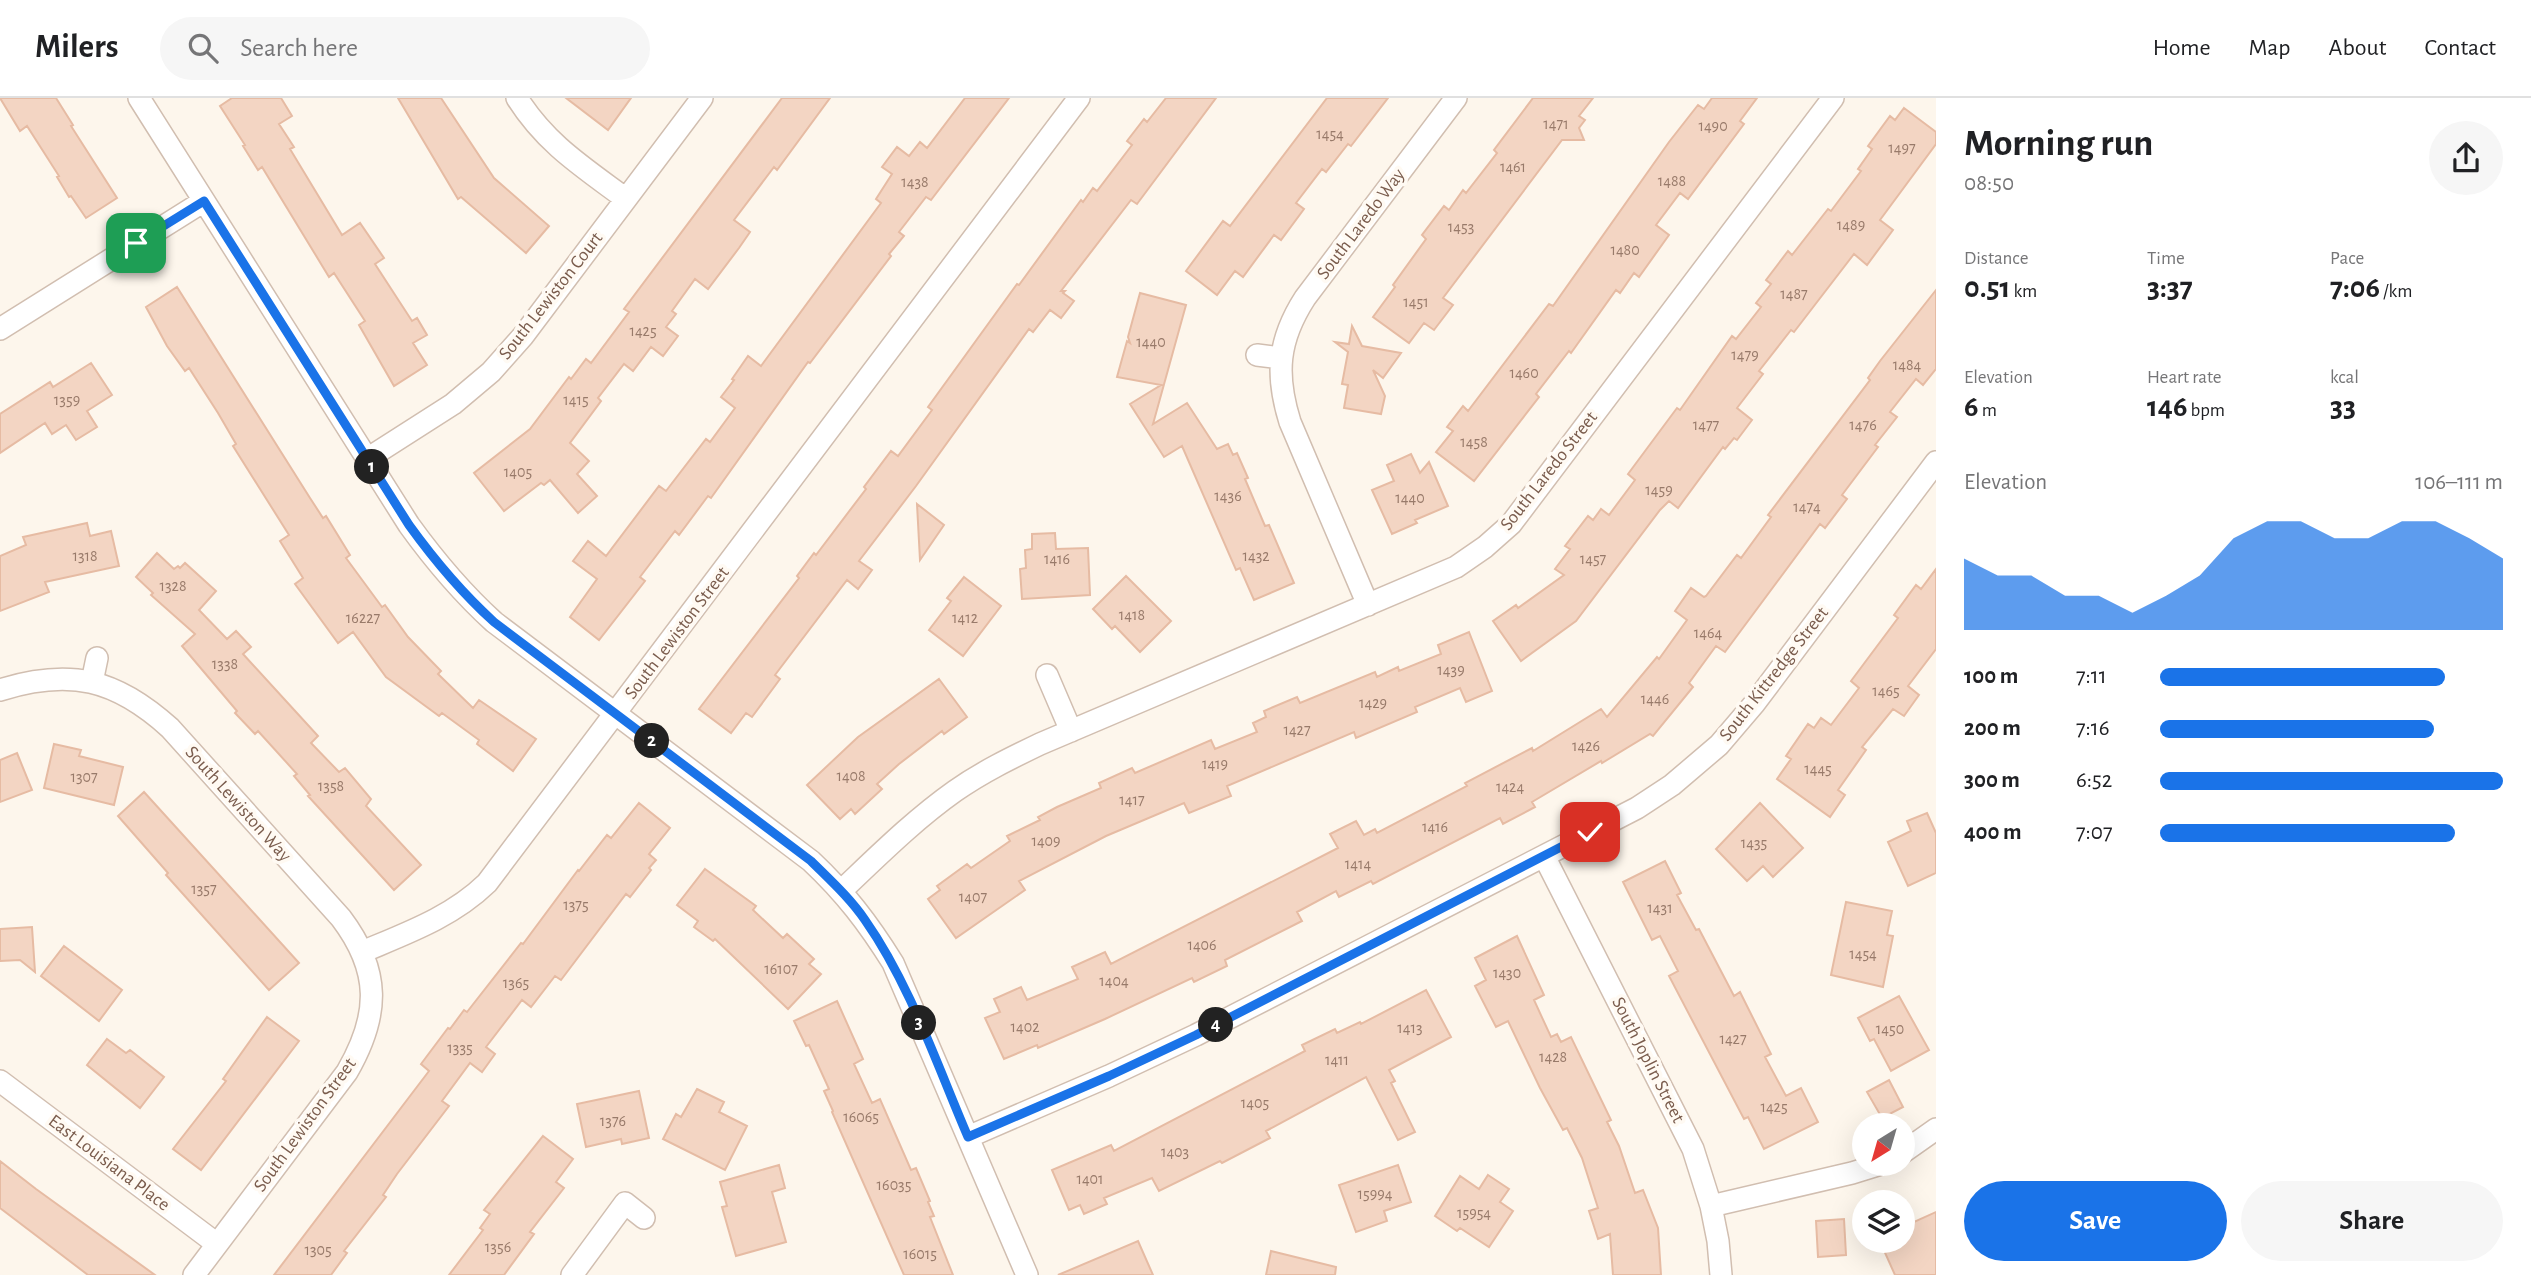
<!DOCTYPE html>
<meta charset="utf-8">
<style>
:root{--surface:#fff;--page:#f6f6f6;--text:#202124;--muted:#757577;--line:#e0e0e0;--accent:#1a73e8}
body{margin:0;font-family:"Alegreya Sans",sans-serif;background:var(--page);color:var(--text);height:100vh;display:flex;flex-direction:column;font-size:26px;white-space:nowrap}
*{box-sizing:border-box;margin:0}
p{font-size:23px;color:var(--muted)}
.icon{flex:none;width:38px;height:38px;fill:none;stroke:currentColor;stroke-width:2;stroke-linecap:round;stroke-linejoin:round}
.map{position:relative;flex:1;overflow:hidden}
.drawer{display:flex;flex-direction:column;background:var(--surface);width:595px}
.drawer>*{flex:none}
.needle{width:46px;rotate:217deg}
.controls{position:absolute;left:1852px;top:1015px;display:grid;gap:14px}
.controls a{display:grid;place-items:center;width:63px;height:63px;border-radius:50%;background:var(--surface);box-shadow:0 7px 28px #0002;font-size:35px}
.pin{position:absolute;display:grid;place-items:center;width:60px;height:60px;color:#fff;margin:-30px;border-radius:14px;box-shadow:0 4px 10px #0006}
.km{position:absolute;width:35px;height:35px;margin:-18px;border-radius:50%;background:#222;color:#fff;font-size:19px;line-height:35px;text-align:center}
.round{display:grid;place-items:center;flex:none;width:74px;height:74px;border-radius:37px;background:var(--page)}
.overview{display:flex;align-items:center;justify-content:space-between;height:119px;padding:0 28px}
h1{font-size:38px;font-weight:700;line-height:52px}
.stats{display:grid;grid-template-columns:repeat(3,1fr);gap:10px;height:119px;padding:7px 28px}
.stats div{display:grid;align-content:center}
.stats b{font-size:30px;font-weight:700}
.stats small{font-size:19px;font-weight:400}
.stats p{font-size:19px}
.chart{height:196px;padding:14px 28px}
.chart p{display:flex;justify-content:space-between}
.chart svg{width:100%;height:126px;margin-top:7px;fill:var(--accent);opacity:.7}
.action{display:flex;gap:14px;margin-top:auto;padding:14px 28px}
.action a{flex:1;height:80px;border-radius:42px;background:var(--accent);color:#fff;font-size:28px;font-weight:700;line-height:80px;text-align:center}
.action a+a{background:var(--page);color:var(--text)}
ul{padding:0 28px;list-style:none;font-size:23px}
li{display:grid;grid-template-columns:112px 84px 1fr;align-items:center;height:52px}
li i{height:18px;border-radius:9px;background:var(--accent)}
header{display:flex;align-items:center;gap:42px;box-sizing:border-box;height:98px;padding:0 35px;background:var(--surface);border-bottom:2px solid var(--line)}
header strong{font-size:33px}
nav{display:flex;gap:38px;margin-inline-start:auto;font-size:24px}
.search{width:490px;height:63px;background:var(--page);display:flex;align-items:center;gap:18px;box-sizing:border-box;padding:0 24px;border-radius:38px;color:var(--muted);font-size:26px}
main{display:flex;flex:1;min-height:0}
.map>svg:first-child{display:block}
.building{fill:#f3d5c3;stroke:#e6bba3;stroke-width:2}
.lines{fill:none;stroke-linecap:round;stroke-linejoin:round}
.street-casing{stroke:#d1beb0;stroke-width:24}
.street{stroke:#fff;stroke-width:21}
.route-casing{stroke:#fff;stroke-width:14}
.route{stroke:#1a73e8;stroke-width:9}
.labels{text-anchor:middle;dominant-baseline:central;stroke-width:7;stroke-linejoin:round;paint-order:stroke}
.number-label{font-size:16px;fill:#987a6a}
.street-label{font-size:19px;fill:#7a5c4d;stroke:#fffaf3}
</style>
<header>
<strong>Milers</strong>
<div class="search"><svg class="icon" aria-label="search" viewBox="0 0 24 24"><circle cx="10" cy="10" r="6"/><path d="M15 15l6 6"/></svg>Search here</div>
<nav><a>Home</a><a>Map</a><a>About</a><a>Contact</a></nav>
</header>
<main>
<div class="map">
<svg width="1936" height="1177" viewBox="0 0 1936 1177">
<rect width="100%" height="100%" fill="#fdf6ec"/>
<!-- building -->
<path class="building" d="M0,0h56l17,27 -2,1 46,72 -31,20 -15,-22 -2,1 -12,-20 2,-1 -32,-50 -7,5z
M232,0h49l11,18 -13,8 15,23 -4,2 52,86 18,-12 24,35 -9,6 37,57 5,-3 10,17 -14,8 14,22 -33,21 -35,-61 6,-4 -31,-48 -5,4 -67,-110 -4,3 -15,-24 2,-1 -25,-39z
M398,0h43l53,80 55,48 -23,27 -65,-56 -3,2z
M566,0h65l-23,32z
M782,0h48l-53,72 -3,-3 -40,53 16,12 -11,16 -31,41 -13,-10 -23,32 4,3 -10,13 12,9 -15,20 -12,-9 -18,24 -9,-7 -26,34 3,3 -31,42 19,18 -12,13 20,22 -19,17 -28,-33 -6,5 -3,-2 -37,28 -30,-38 56,-44 39,-52 2,2 15,-20 5,4 38,-51 -5,-3z
M965,0h44l-78,102 -5,-3 -27,35 5,4 -15,18 2,2 -81,107 -2,-1 -97,136 -3,-2 -29,39 -4,-4 -35,46 5,4 -46,59 -29,-23 27,-38 -24,-18 15,-20 18,15 53,-70 7,5 40,-52 4,3 25,-34 -14,-11 13,-17 -2,-1 16,-23 13,10 120,-163 -5,-4 16,-25 -10,-7 15,-20 12,9 11,-14 7,6z
M1166,0h50l-79,106 -6,-4 -70,91h4l-2,2 11,8 -13,17 -11,-8 -17,22 -4,-3 -113,157 -57,75 13,9 -14,19 -11,-9 -72,95 5,4 -28,38 -6,-4 -15,20 -32,-24 100,-131 -2,-2 17,-23 2,2 50,-66 -2,-2 27,-36 7,5 34,-46 -4,-3 89,-123 2,1 62,-85 2,2 10,-14 4,3 35,-46 -5,-4 17,-22 3,3z
M1327,0h61l-37,48 -3,-2 -22,28 -4,-3 -26,34 8,6 -23,31 -7,-5 -31,42 -8,-6 -18,24 -31,-24 37,-50 7,5z
M1533,0h60l-14,18 6,4 -6,8 5,12h-22l-119,158 10,7 -19,25 -10,-7 -15,20 -36,-26 22,-30 -2,-2 33,-46 -4,-4 22,-29 5,4 14,-20 3,3 31,-40 -3,-3z
M1712,0h45l-17,23 4,3 -56,75 -8,-6 -24,32 13,10 -30,42 -5,-4 -14,20 -4,-3 -45,63 -2,-2 -33,43 3,3 -65,84 -38,-29 17,-21 -6,-4 16,-21 5,5 81,-107 4,2 116,-164 29,-37 6,4z
M1904,10l32,24v12l-56,76 13,10 -26,35 -13,-11 -60,78 -3,-2 -32,41 4,3 -26,34 15,12 -15,20 -3,-2 -9,11 -2,-2 -45,61 -9,-7 -9,9 -84,111 -55,40 -28,-40 23,-16 2,3 46,-33 -9,-6 15,-20 -5,-3 23,-30 5,4 8,-11 8,6 26,-35 -7,-6 49,-66 3,2 52,-74 4,3 25,-32 -5,-4 15,-19 -5,-4 22,-29 4,4 36,-46 3,2 30,-40 -3,-2 14,-20 -4,-3 22,-30 5,4z
M177,189l133,211 13,20 3,-2 24,39 -4,3 36,49 3,-2 23,32 33,34 -3,3 35,34 6,-8 57,39 -23,32 -36,-27 2,-4 -37,-27 -3,3 -53,-39 -33,-45 -15,11 -43,-59 8,-6 -23,-37 9,-6 -56,-89 3,-2 -18,-31 -29,-45 -4,3 -18,-25 -21,-39z
M1936,192v79l-13,16 -7,-6 -26,33 7,5 -22,28 3,2 -36,48 5,4 -22,29 -5,-4 -95,128 -9,-6 -27,37 4,4 -40,49 -3,-2 -48,29 -1,-2 -69,41 3,5 -32,17 -3,-6 -127,66 -2,-3 -32,16 -3,-6 -39,21 5,9 -77,39 2,6 -33,16 -2,-4 -87,41 -67,29 -1,-3 -33,14 -19,-41 15,-6 -6,-13 27,-12 6,13 51,-21 -6,-12 33,-15 6,12 227,-116 -8,-14 26,-13 8,14 11,-6 2,4 90,-47 -2,-3 67,-35 1,3 68,-42 6,8 50,-60 2,2 28,-39 -12,-9 16,-23 13,9 2,-1 31,-41 4,3 30,-41 -3,-2 102,-135 -2,-2 12,-17z
M1140,195l46,12 -33,119 34,-21 30,46 11,-5 5,11 4,-2 11,25 -3,1 20,47 4,-1 25,58 -40,17 -14,-32 -4,2 -54,-124 -18,11 -34,-53 31,-19 -44,-8 10,-36 3,2 -2,-6z
M1352,228l10,20 39,7 -18,25 -10,-8 12,26 -4,18 -37,-6 4,-23 -6,-1 6,-32 -13,-10 14,2z
M91,265l21,32 -25,16 10,16 -21,13 -10,-15 -14,9 -7,-11 -45,30v-39l50,-32 3,5z
M1411,356l9,19 9,-11 19,44 -33,14 2,3 -25,11 -20,-44 22,-9 -7,-16z
M917,406l27,21 -24,35z
M87,425l3,13 21,-5 8,35 -74,16 4,10 -49,19v-55l26,-11 -3,-8z
M1055,435l1,16 32,-1 2,47 -68,4 -2,-30 6,-1 -1,-18 7,-1v-15z
M157,455l17,16 4,-3 2,2 5,-5 31,28 -17,19 28,29 9,-8 15,16 -8,7 75,82 -7,7 28,29 6,-4 26,31 -5,7 55,59 -27,25 -86,-94 2,-1 -16,-19 3,-2 -39,-43 -3,3 -20,-21 2,-2 -55,-65 13,-12 -44,-39 2,-2 -17,-16z
M1936,471v80l-28,37 11,9 -15,21 -11,-7 -31,38 4,3 -28,40 7,5 -15,22 -53,-38 14,-20 -5,-3 22,-32 6,4 7,-10 10,7 28,-37 -8,-7 47,-63 -4,-3 22,-30 5,4z
M1126,478l45,45 -31,31 -25,-26 -3,3 -19,-20z
M964,479l37,29 -38,50 -34,-26 22,-29 -4,-3z
M1469,534l23,59 -26,11 -6,-14 -45,19 2,5 -61,26 -2,-6 -127,54 4,10 -42,17 -5,-10 -78,33 -87,45 6,9 -69,48 -28,-39 12,-9 -3,-4 30,-22 4,4 39,-27 -3,-5 33,-16 -2,-3 19,-10 44,-19 -2,-5 33,-15 3,5 76,-33 4,9 42,-17 -4,-9 13,-6 -2,-6 33,-14 3,6 75,-31 2,5 21,-10 1,4 42,-17 -3,-9z
M939,581l28,38 -23,17 -2,-3 -43,33 -22,20 5,5 -27,25 -4,-5 -11,10 -33,-34 51,-48z
M54,646l27,6 -2,6 44,11 -9,38 -70,-17z
M17,655l15,37 -32,12v-42z
M144,694l155,171 -30,27 -103,-115 2,-2 -50,-57z
M639,705l31,25 -21,26 7,6 -7,8 2,2 -21,27 -4,-3 -65,86 -6,-4 -24,31 -9,-7 -36,47 9,7 -13,18 -12,-9 -28,38 7,5 -52,68 -14,21 3,2 -42,54 3,2 -16,22h-57l155,-204 -8,-7 27,-36 2,1 14,-19 3,2 54,-69 2,1 55,-74 1,1 28,-36 4,3z
M1760,705l43,45 -30,29 -10,-11 -16,15 -31,-32z
M1927,715l9,20v40l-28,13 -20,-44 23,-11 -4,-10z
M1665,763l16,32 -4,2 19,35 3,-1 35,67 6,-4 31,62 -6,3 21,39 15,-8 17,34 -54,27 -16,-32 -4,2 -75,-143 9,-5 -18,-35 -8,4 -29,-58z
M705,771l51,37 -3,4 30,28 4,-4 27,25 -5,5 12,10 -33,35 -73,-70 -2,2 -19,-14 4,-6 -21,-16z
M1846,804l46,9 -5,24 6,1 -10,51 -52,-12z
M32,829l3,45 -15,-12 -20,1v-32z
M1517,838l27,59 -10,5 17,37 6,-3 4,8 10,-5 40,83 -4,2 12,24 16,47 8,-3 15,38 3,47h-48l-3,-41 -12,5 -9,-28 9,-3 -16,-50 -15,-30 -4,2 -23,-42 -32,-67 -12,6 -21,-41 11,-6 -11,-22z
M64,848l58,44 -23,31 -58,-45z
M1426,892l25,47 -62,33 6,11 -4,2 24,49 -17,8 -32,-63 -100,54 4,7 -48,25 -2,-2 -61,30 -7,-13 -48,20 3,6 -23,10 -4,-9 -11,5 -17,-40 59,-25 3,6 191,-100 -3,-6 33,-16 2,4 23,-11 1,2z
M1899,898l30,54 -38,21 -17,-32 -4,2 -12,-23z
M837,903l26,58 -9,5 18,39 8,-4 31,71 5,-2 14,33 -2,1 6,14 -4,1 23,58h-49l-72,-163 1,-1 -9,-20 5,-2 -20,-44 -3,1 -12,-25z
M267,919l32,24 -98,129 -28,-21 53,-68 -3,-2z
M107,941l19,14 4,-3 34,27 -24,31 -53,-43z
M1889,982l14,27 -21,11 -15,-26z
M697,991l27,13 -5,10 28,14 -22,44 -62,-31 13,-25 5,3z
M639,993l10,47 -27,6 -1,-5 -35,8 -9,-43z
M543,1038l30,23 -17,23 8,6 -34,44 4,2 -30,41h-55l34,-45 -3,-2 10,-14 -6,-4z
M0,1063l36,28 119,86h-67l-88,-67z
M779,1067l6,23 -13,4 14,50 -50,14 -14,-49 5,-1 -7,-24z
M1398,1067l13,37 -27,9 3,10 -31,11 -17,-47z
M1488,1077l21,14 -9,13 13,9 -24,36 -29,-19 -3,3 -22,-15 25,-40 19,13z
M1936,1114v63h-41l-13,-29 12,-5h8v-4l7,-3 -4,-8z
M1844,1121l2,36 -28,2 -2,-36z
M1138,1143l15,34h-95z
M1271,1153l65,16 -1,8h-69z"/>
<g class="lines">
<!-- street casing -->
<g class="street-casing">
<path id="street" d="M139,0l270,427c26,36 52,67 85,97l317,239c34,32 57,62 82,102l134,312
M517,0c29,46 66,69 109,101
M0,231l204,-128
M1257,257l24,3
M367,361l86,-55 38,-32 32,-36 179,-238
M1368,507l-78,-183c-15,-48 -12,-82 15,-124l151,-200
M1047,577l24,56
M92,584l5,-24
M0,592c70,-22 116,-11 170,38l171,190c40,53 39,97 6,154l-153,203
M1544,758l149,293 18,57 7,35 3,34
M842,792c36,-34 72,-70 113,-99 27,-19 56,-33 85,-47l416,-177 29,-20 26,-23 322,-426
M362,854c45,-19 90,-35 125,-69l592,-785
M0,983l217,163
M968,1039l141,-61 87,-41 441,-227 35,-23 47,-40 35,-41 182,-242
M1902,1055l34,-24
M1711,1108l141,-33 29,-9
M572,1177l53,-72 19,15"/>
</g>
<!-- street -->
<use href="#street" class="street"/>
</g>
<g class="lines">
<!-- route casing -->
<g class="route-casing">
<path id="route" d="M136,145l68,-42 205,324c26,36 52,67 85,97l317,239c19,19 39,37 54,59 45,64 72,145 103,217l141,-61 87,-41 394,-203"/>
</g>
<!-- route -->
<use href="#route" class="route"/>
</g>
<g class="labels">
<!-- number labels -->
<g class="number-label">
<text x="1556" y="26">1471</text>
<text x="1713" y="28">1490</text>
<text x="1330" y="36">1454</text>
<text x="1902" y="50">1497</text>
<text x="1513" y="69">1461</text>
<text x="1672" y="83">1488</text>
<text x="915" y="84">1438</text>
<text x="1851" y="127">1489</text>
<text x="1461" y="129">1453</text>
<text x="1625" y="152">1480</text>
<text x="1794" y="196">1487</text>
<text x="1416" y="204">1451</text>
<text x="643" y="233">1425</text>
<text x="1151" y="244">1440</text>
<text x="1745" y="257">1479</text>
<text x="1907" y="267">1484</text>
<text x="1524" y="275">1460</text>
<text x="67" y="302">1359</text>
<text x="576" y="302">1415</text>
<text x="1706" y="327">1477</text>
<text x="1863" y="327">1476</text>
<text x="1474" y="344">1458</text>
<text x="518" y="374">1405</text>
<text x="1659" y="392">1459</text>
<text x="1228" y="398">1436</text>
<text x="1410" y="400">1440</text>
<text x="1807" y="409">1474</text>
<text x="85" y="458">1318</text>
<text x="1256" y="458">1432</text>
<text x="1057" y="461">1416</text>
<text x="1593" y="461">1457</text>
<text x="173" y="488">1328</text>
<text x="1132" y="517">1418</text>
<text x="363" y="520">16227</text>
<text x="965" y="520">1412</text>
<text x="1708" y="535">1464</text>
<text x="225" y="566">1338</text>
<text x="1451" y="572">1439</text>
<text x="1886" y="593">1465</text>
<text x="1655" y="601">1446</text>
<text x="1373" y="605">1429</text>
<text x="1297" y="632">1427</text>
<text x="1586" y="648">1426</text>
<text x="1215" y="666">1419</text>
<text x="1818" y="671">1445</text>
<text x="851" y="678">1408</text>
<text x="84" y="679">1307</text>
<text x="331" y="688">1358</text>
<text x="1510" y="689">1424</text>
<text x="1132" y="702">1417</text>
<text x="1435" y="729">1416</text>
<text x="1046" y="743">1409</text>
<text x="1754" y="745">1435</text>
<text x="1358" y="766">1414</text>
<text x="204" y="791">1357</text>
<text x="973" y="799">1407</text>
<text x="576" y="807">1375</text>
<text x="1660" y="810">1431</text>
<text x="1202" y="847">1406</text>
<text x="1863" y="856">1454</text>
<text x="781" y="871">16107</text>
<text x="1507" y="875">1430</text>
<text x="1114" y="883">1404</text>
<text x="516" y="885">1365</text>
<text x="1025" y="929">1402</text>
<text x="1410" y="930">1413</text>
<text x="1890" y="931">1450</text>
<text x="1733" y="941">1427</text>
<text x="460" y="950">1335</text>
<text x="1553" y="959">1428</text>
<text x="1337" y="962">1411</text>
<text x="1255" y="1005">1405</text>
<text x="1774" y="1009">1425</text>
<text x="861" y="1019">16065</text>
<text x="613" y="1023">1376</text>
<text x="1175" y="1054">1403</text>
<text x="1090" y="1081">1401</text>
<text x="894" y="1087">16035</text>
<text x="1375" y="1096">15994</text>
<text x="1474" y="1115">15954</text>
<text x="498" y="1149">1356</text>
<text x="318" y="1152">1305</text>
<text x="920" y="1156">16015</text>
</g>
<!-- street labels -->
<g class="street-label">
<text transform="translate(1361 126) rotate(-53)">South Laredo Way</text>
<text transform="translate(551 198) rotate(-52)">South Lewiston Court</text>
<text transform="translate(1549 373) rotate(-52)">South Laredo Street</text>
<text transform="translate(677 535) rotate(-53)">South Lewiston Street</text>
<text transform="translate(1774 576) rotate(-52)">South Kittredge Street</text>
<text transform="translate(238 706) rotate(48)">South Lewiston Way</text>
<text transform="translate(1648 962) rotate(63)">South Joplin Street</text>
<text transform="translate(305 1027) rotate(-54)">South Lewiston Street</text>
<text transform="translate(109 1065) rotate(37)">East Louisiana Place</text>
</g>
</g>
</svg>
<div class="controls">
<a><svg class="needle" viewBox="-14 -14 28 28"><path d="M0-13l5 13h-10z" fill="#e53935"/><path d="M0 13l5-13h-10z" fill="#757577"/></svg></a>
<a><svg class="icon" aria-label="layers" viewBox="0 0 24 24"><path d="M12 4l9 5-9 5-9-5zM3 14l9 5 9-5"/></svg></a>
</div>
<div class="pin" style="left:136px;top:145px;background:#1e9e55"><svg class="icon" aria-label="arrive" viewBox="0 0 24 24"><path d="M6 21V4h12l-3 4 3 4H6"/></svg></div>
<div class="pin" style="left:1590px;top:734px;background:#d93025"><svg class="icon" aria-label="check" viewBox="0 0 24 24"><path d="M5 12l5 5 9-10"/></svg></div>
<b class="km" style="left:372px;top:369px">1</b>
<b class="km" style="left:652px;top:643px">2</b>
<b class="km" style="left:919px;top:925px">3</b>
<b class="km" style="left:1216px;top:927px">4</b>
</div>
<section class="drawer">
<div class="overview"><div><h1>Morning run</h1><p>08:50</p></div><a class="round"><svg class="icon" aria-label="share" viewBox="0 0 24 24"><path d="M12 15V3M7 8l5-5 5 5M5 13v7h14v-7"/></svg></a></div>
<div class="stats">
<div><p>Distance</p><b>0.51<small> km</small></b></div>
<div><p>Time</p><b>3:37</b></div>
<div><p>Pace</p><b>7:06<small> /km</small></b></div>
</div>
<div class="stats">
<div><p>Elevation</p><b>6<small> m</small></b></div>
<div><p>Heart rate</p><b>146<small> bpm</small></b></div>
<div><p>kcal</p><b>33</b></div>
</div>
<div class="chart"><p><span>Elevation</span>106–111 m</p>
<svg viewBox="0 0 160 44" preserveAspectRatio="none"><path d="M0 44V19L10 25L20 25L30 32L40 32L50 38L60 32L70 25L80 12L90 6L100 6L110 12L120 12L130 6L140 6L150 12L160 19V44z"/></svg>
</div>
<ul>
<li><b>100 m</b>7:11<i style="width:83%"></i></li>
<li><b>200 m</b>7:16<i style="width:80%"></i></li>
<li><b>300 m</b>6:52<i style="width:100%"></i></li>
<li><b>400 m</b>7:07<i style="width:86%"></i></li>
</ul>
<div class="action"><a>Save</a><a>Share</a></div>
</section>
</main>
